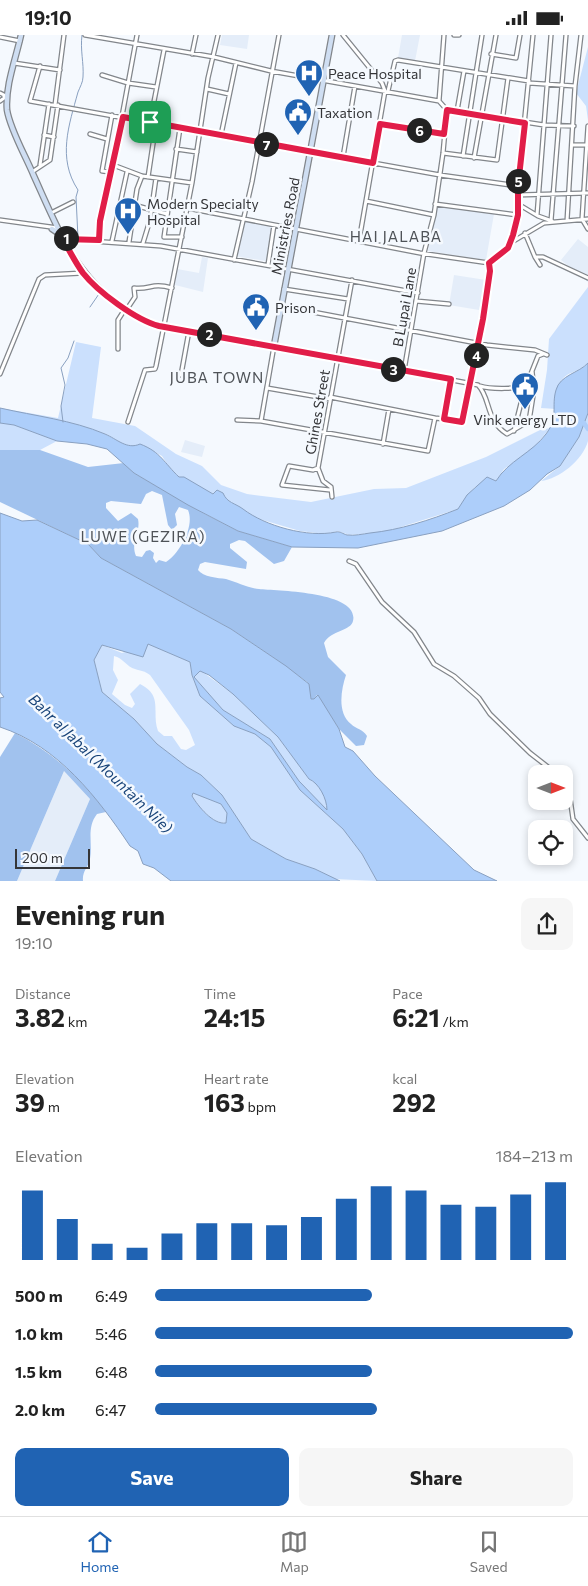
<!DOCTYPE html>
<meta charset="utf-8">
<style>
:root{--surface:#fff;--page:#f6f6f6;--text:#222;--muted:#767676;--line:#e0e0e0;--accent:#2063b3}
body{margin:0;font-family:Commissioner,sans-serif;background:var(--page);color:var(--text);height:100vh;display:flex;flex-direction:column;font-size:19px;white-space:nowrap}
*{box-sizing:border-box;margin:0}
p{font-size:16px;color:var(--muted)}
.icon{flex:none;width:28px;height:28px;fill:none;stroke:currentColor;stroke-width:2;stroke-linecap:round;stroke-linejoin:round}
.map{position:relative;height:846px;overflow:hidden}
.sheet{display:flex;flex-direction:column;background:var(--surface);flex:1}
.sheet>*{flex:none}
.needle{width:32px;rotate:90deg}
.fabs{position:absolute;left:528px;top:730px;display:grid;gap:10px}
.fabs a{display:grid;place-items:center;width:45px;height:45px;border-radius:10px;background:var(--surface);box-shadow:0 2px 8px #0003;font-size:25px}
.scale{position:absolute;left:15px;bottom:12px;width:75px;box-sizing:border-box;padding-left:5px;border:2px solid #343538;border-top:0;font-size:14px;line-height:18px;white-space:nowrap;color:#343538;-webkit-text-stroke:4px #f5f9fe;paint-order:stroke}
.pin{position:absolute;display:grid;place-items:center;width:42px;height:42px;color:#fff;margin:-21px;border-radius:10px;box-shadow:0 2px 8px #0006}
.km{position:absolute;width:25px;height:25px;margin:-12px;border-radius:50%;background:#222;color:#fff;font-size:14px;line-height:25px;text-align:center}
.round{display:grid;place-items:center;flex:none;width:52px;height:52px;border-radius:10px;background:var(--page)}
.overview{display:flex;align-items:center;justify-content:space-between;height:85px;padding:0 15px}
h1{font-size:28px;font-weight:700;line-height:38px}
.metrics{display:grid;grid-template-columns:repeat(3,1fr);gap:8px;height:85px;padding:5px 15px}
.metrics div{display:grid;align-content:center}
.metrics b{font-size:25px;font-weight:700}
.metrics small{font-size:14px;font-weight:400}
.metrics p{font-size:14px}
.chart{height:140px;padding:10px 15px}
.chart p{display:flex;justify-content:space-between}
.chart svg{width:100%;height:90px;margin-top:5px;stroke:var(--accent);stroke-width:6}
.cta{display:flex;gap:10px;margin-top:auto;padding:10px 15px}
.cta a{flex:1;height:58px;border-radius:10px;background:var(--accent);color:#fff;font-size:20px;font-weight:700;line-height:58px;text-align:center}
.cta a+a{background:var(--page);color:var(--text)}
ul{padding:0 15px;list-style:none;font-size:16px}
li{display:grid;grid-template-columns:80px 60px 1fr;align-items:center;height:38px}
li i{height:12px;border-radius:6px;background:var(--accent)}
.status{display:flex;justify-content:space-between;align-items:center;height:35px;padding:0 25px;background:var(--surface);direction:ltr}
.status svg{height:14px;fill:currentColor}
.dock{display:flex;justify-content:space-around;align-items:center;height:70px;border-top:1px solid var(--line);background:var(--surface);font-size:14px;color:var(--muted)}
.dock a{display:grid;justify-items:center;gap:2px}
.dock .active{color:var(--accent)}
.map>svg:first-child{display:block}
.built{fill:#e4edf9}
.green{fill:#cbe0fd;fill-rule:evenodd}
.forest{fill:#a1c2ee;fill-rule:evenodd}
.water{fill:#adcefa;stroke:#89a0c0;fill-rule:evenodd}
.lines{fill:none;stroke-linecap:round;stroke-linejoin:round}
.stream{stroke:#89a0c0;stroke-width:1}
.river{stroke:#adcefa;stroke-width:4.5}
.street-casing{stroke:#82868b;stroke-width:5.5}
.secondary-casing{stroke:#82868b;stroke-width:7}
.street{stroke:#fff;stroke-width:3}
.secondary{stroke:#cfdef2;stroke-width:4.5}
.route-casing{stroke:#fff;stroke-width:10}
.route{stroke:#e11d48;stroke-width:6}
.labels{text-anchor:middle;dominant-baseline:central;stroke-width:5;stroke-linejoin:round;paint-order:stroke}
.poi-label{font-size:14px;fill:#343538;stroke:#f5f9fe;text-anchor:start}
.street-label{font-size:14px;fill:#343538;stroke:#f5f9fe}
.neighbourhood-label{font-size:15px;letter-spacing:1px;fill:#4f5358;stroke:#f5f9fe}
.water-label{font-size:15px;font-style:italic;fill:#194479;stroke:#f5f9fe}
</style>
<div class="status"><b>19:10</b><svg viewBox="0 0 49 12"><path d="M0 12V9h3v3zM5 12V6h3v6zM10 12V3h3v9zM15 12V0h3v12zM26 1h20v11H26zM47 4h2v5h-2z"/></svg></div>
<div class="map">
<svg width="588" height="846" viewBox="0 0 588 846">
<rect width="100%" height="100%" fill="#f5f9fe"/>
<!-- built -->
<path class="built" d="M222,0h27l-2,14 -27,-4z
M402,0h18l-5,26 -17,-3z
M437,170l57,9 -8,46 -58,-9z
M243,186l32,5 -9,35 -31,-5z
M578,204l10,8v35l-27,-22z
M202,222l6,1 -5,34 -28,-7 2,-16 22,4z
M454,240l32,5 -7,30 -30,-5z
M185,405l20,6 -3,11 -21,-5z
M64,736l26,28 -35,82h-38z"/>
<!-- green -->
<path class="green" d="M588,12v73l-2,-14 -10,-13z
M588,252v76c-7,7 -14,8 -21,12 -12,8 -11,21 -11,34l-15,-1 6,-38 2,-31z
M76,307l25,5 -9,71 43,8 41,28 26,12 19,19 26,9 64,8 63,-13 32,-1 80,-31 54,-27 10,-2 -18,22 -28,19 -8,12 -21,6 -17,22 -73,23 -36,3 -11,-4 -13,3 -25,-3 -48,-14 -27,-19 -20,-7 -21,-14h-5l-10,-10 -7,-11 -7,-4 -28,-6 -21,-12 -16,-5 -90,-21 58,10z
M588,378c0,9 0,20 0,28 -5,19 -29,38 -47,40l19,-15 19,-29z
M0,388l14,2 43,16 -17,9h-40z
M148,609l42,18 2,13 8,21 34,30 21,8 16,13 29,43 43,39 19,25 15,27 -43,-2 -19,-10 -29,-10 -35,-20 -29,-44 -21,-20 -14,-8 -30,-23 -23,-25 -32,-27 -8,-32 8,-15 20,8zM114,621c9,2 13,11 21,13 6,2 10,2 15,6l39,55 6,15 -9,5 -5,-1 -9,-13h-8l-6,-5c-7,-19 6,-35 -18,-47l-10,10 5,10 -3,4 -7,-3 -13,-11 6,-14 -5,-10z
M200,635l33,24 45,43 31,42c11,4 18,20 18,31l-28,-29 -29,-42 -47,-29 -29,-33z
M194,757l27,12 6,9 -1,10c-14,1 -27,-16 -34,-27z"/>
<!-- forest -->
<path class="forest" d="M0,415h40l48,17 36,-4 10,10 71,41 33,17 54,16 -8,14 -10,3 -29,-23 -6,-1 -9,4v4l17,14 -1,7 -41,-7 -5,2 -2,6c5,7 20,8 28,9 11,3 21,9 33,10 17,2 101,2 94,32 -2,10 -22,9 -29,22l4,14 18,18c-5,15 -9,38 5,49 5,5 12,5 16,12l-3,9 -8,1 -17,-17 -22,-34 -3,4h-3l-4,-17 -33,-24 -43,-29 -130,-71 -13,-14 -88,-42zM152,456l10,4 6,30 4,5 5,-5 -2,-11 4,-7 9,3c7,16 -8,43 -22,52l-7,-2 -3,3 -3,-5 1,-5 -4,-3 -4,1 -4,6 -6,-1c-6,-14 5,-24 2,-37l-7,-6 -13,8 -12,-13v-5l5,-2 30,3 5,-10z
M15,698c37,19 67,46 91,79l-9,2c-11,14 -4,29 -7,45 -2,9 -8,12 -7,22h-28l35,-82 -26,-28 -47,110h-17v-124z"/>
<!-- water -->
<path class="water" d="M588,328v50l-9,24 -19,29 -13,8 -17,16 -26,16 -62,25 -84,17 -66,-1 -54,-16 -50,-26 -54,-32 -27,-24 -20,-5 -30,-3 -43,-16 -14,-2v-15c35,8 72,12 105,26 12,5 22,16 35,10 21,8 24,19 39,33h5l29,17 4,-4 6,3c4,10 12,10 20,16 22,17 65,29 93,23 4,-1 7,2 11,3 7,1 16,-1 23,-2 30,-3 60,-13 88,-24l9,-14 20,-18 9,4c12,-20 36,-28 50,-47 13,-17 5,-27 10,-44 4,-15 23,-17 32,-27z
M0,478l22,8 15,-1 51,24 13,14 130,71 55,37 23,18 2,15h3l4,-4 21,34 6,18 8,4 22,25 99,94 23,11h-120l-15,-27 -19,-25 -43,-39 -29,-43 -16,-13 -21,-8 -34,-30 -8,-21 -2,-13 -42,-18 -5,13 -41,-12 -8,15 8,32 32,27 23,25 30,23 14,8 21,20 29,44 35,20 29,10 25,12h-169l-17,-13 -11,-4 -5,-13 -8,-5c-32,-48 -72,-100 -130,-119v-29l4,-1 -4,-5zM200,636l9,4 24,19 45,43 31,42c10,4 18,20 18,31l-28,-29 -29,-42 -47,-29 -29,-33zM193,758l28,11 6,9 -1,10c-13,2 -28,-17 -34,-27z"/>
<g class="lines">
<!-- stream -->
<path class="stream" d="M78,203l-2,-41 2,-7c-21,-32 -9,-65 0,-98 2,-5 5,-10 5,-15 1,-14 -3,-27 -1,-42
M90,272l11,-16
M63,387l-2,-16 4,-21 -4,-17 7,-10 6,-17"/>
<!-- river -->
<path class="river" d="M584,388l4,6"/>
<!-- street casing -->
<g class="street-casing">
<path id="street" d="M85,0l129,22 57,14 168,30
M137,0l-24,130 29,11 50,7
M343,0l39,48 3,8 -26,150
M454,0h5
M0,2l20,4
M192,19l4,-19
M491,19l25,4 4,-23
M14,28l46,7
M40,31l-10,35 410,74 78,11
M102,40l26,8 28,4
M529,48l46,3
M207,54l22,5
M388,56l7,-30 3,-1 131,21
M0,58l4,2v3l-4,3
M439,66l5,-66
M55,70l9,-70
M447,75l97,15 30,1
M457,76l7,-40
M150,87l14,-72
M380,89l64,10
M588,91l-6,93 6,10
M180,93l-16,109h18
M90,99l17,5
M44,100l10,2
M221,100l15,-72
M573,110h14
M176,114l21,3
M443,118l54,7 11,-82
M463,121l19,-121
M343,122l12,-71
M474,123l22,-123
M40,130l9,-61
M32,137l18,-12 8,-55
M110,137l-8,-1 10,-56
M148,142l8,-53
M518,160l70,-2
M366,166l68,14
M435,169l82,11
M518,169l20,12 14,5
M134,170l33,9
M187,173l233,45 69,10
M51,178l22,-11
M118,179l13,5
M537,180l14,-180
M0,185l58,8
M551,186l15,-186
M567,186l8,-135 6,-51
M525,198l10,24
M63,204l98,7 257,47
M99,205l1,-19 13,-56
M112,206l15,-69
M129,207l8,-53 5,-13
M512,207l32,-19 44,-4
M143,208l7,-23 6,-42
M234,225l18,-78 27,-147
M268,230l6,-40
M540,230l-5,-8h8l45,21
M284,254l64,10
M416,266l33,3
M281,271l206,39 48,5 12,5
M127,274l8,-12 -1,-9c17,2 17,-6 38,0
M118,314v-29l7,-11
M404,336l20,-118 10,-38 9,-62 4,-43 -8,-9
M0,339l39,-95 6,-4 38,-2
M177,339l4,1 8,-44
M480,351c9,3 40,4 47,-2
M267,353l63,11
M330,362l105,21 28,3 20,-102 7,-48 -1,-8 15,-11 8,-10 5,-27 1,-29 15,-151
M444,384l7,-40
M237,385l24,1 167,30 7,-33
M261,386l13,-75 204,39c13,13 7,35 29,49l22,-13 5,-31 -2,-19
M128,387l17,-52 10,-1 1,-3 36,-183 16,-105 10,-43
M514,396l10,-40 14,-35 5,-2
M383,409l6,-35
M318,433l5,13 8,6 1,10
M330,455l-48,-5 7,-19 24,4 5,-2 34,-188
M349,526l7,3 26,38 32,30 20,32 20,12 25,22 11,16 40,39 27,21
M564,745l5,11 4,28 15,19"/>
</g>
<!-- secondary casing -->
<g class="secondary-casing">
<path id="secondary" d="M21,0c-5,23 -16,51 -14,75 3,19 18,45 26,64 30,66 48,118 120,151l121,21 58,-311
M52,194l9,6"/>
</g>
<!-- street -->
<use href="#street" class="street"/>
<!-- secondary -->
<use href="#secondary" class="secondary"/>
</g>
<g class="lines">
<!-- route casing -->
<g class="route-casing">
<path id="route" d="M447,75l78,13 -7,63v29l-5,20 -5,13 -19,15 1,8 -7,48 -21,103 -18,-3 7,-40 -292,-53c-23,-6 -61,-34 -76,-53 -8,-11 -14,-23 -20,-34l36,1 1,-19 23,-104 250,46 7,-39 64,10z"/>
</g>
<!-- route -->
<use href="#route" class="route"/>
</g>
<!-- icons -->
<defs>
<g id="hospital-pin" transform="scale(1.4375)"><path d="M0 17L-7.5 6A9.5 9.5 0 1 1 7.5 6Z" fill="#2063b3" stroke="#f5f9fe"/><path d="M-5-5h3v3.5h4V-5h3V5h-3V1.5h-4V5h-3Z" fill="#fff"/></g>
<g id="civic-pin" transform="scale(1.4375)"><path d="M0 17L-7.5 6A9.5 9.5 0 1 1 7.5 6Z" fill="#2063b3" stroke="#f5f9fe"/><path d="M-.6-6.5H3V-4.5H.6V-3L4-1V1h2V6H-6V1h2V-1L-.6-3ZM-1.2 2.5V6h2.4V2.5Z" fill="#fff"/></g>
</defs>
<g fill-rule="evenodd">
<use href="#hospital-pin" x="309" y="38"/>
<use href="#civic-pin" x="298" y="77"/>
<use href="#hospital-pin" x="128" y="176"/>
<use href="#civic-pin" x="256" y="272"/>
<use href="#civic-pin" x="525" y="351"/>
</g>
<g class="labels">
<!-- poi labels -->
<g class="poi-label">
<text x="328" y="38">Peace Hospital</text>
<text x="317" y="77">Taxation</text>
<text x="147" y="168">Modern Specialty<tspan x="147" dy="16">Hospital</tspan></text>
<text x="275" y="272">Prison</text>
<text x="525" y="384" text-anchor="middle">Vink energy LTD</text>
</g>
<!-- street labels -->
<g class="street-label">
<text transform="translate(285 191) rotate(-79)">Ministries Road</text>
<text transform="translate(404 272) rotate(-80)">B Lupai Lane</text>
<text transform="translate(317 377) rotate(-80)">Ghines Street</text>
</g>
<!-- neighbourhood labels -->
<g class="neighbourhood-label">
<text x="396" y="201">HAI JALABA</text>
<text x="217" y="342">JUBA TOWN</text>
<text x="143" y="501">LUWE (GEZIRA)</text>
</g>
<!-- water labels -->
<g class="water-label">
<text transform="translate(101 728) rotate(44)">Bahr al Jabal (Mountain Nile)</text>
</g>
</g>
</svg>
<div class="fabs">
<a><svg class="needle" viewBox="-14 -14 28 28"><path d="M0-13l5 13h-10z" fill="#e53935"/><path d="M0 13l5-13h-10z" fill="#767676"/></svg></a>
<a><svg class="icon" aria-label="locate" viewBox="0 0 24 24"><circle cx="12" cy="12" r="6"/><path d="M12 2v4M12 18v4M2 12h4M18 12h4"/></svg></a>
</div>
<div class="scale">200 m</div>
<div class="pin" style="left:150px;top:87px;background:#1e9e55"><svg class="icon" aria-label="arrive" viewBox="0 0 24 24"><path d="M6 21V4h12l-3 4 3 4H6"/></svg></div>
<b class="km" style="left:66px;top:203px">1</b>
<b class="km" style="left:209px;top:299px">2</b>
<b class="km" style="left:393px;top:334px">3</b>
<b class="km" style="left:476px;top:320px">4</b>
<b class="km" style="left:518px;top:146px">5</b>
<b class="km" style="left:419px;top:95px">6</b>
<b class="km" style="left:266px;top:109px">7</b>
</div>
<section class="sheet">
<div class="overview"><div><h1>Evening run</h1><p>19:10</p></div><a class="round"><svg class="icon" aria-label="share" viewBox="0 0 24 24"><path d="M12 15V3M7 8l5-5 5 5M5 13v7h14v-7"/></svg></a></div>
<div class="metrics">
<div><p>Distance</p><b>3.82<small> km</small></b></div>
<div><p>Time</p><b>24:15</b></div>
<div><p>Pace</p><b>6:21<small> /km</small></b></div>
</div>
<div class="metrics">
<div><p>Elevation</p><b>39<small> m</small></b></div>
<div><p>Heart rate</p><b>163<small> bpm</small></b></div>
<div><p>kcal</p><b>292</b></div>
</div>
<div class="chart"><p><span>Elevation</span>184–213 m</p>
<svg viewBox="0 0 160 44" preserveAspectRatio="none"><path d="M5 44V10M15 44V24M25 44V36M35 44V38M45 44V31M55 44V26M65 44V26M75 44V27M85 44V23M95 44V14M105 44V8M115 44V10M125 44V17M135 44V18M145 44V12M155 44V6"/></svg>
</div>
<ul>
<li><b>500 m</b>6:49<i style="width:52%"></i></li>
<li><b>1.0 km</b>5:46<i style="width:100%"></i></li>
<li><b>1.5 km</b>6:48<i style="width:52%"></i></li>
<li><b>2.0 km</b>6:47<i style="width:53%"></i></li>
</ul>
<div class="cta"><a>Save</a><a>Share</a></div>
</section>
<nav class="dock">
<a class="active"><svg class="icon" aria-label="home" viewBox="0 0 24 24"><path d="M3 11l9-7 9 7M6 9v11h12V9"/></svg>Home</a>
<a><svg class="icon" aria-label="map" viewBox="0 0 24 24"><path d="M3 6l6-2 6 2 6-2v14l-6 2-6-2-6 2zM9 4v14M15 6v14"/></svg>Map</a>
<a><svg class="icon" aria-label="saved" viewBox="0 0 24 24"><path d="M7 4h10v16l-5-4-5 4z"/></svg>Saved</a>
</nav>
